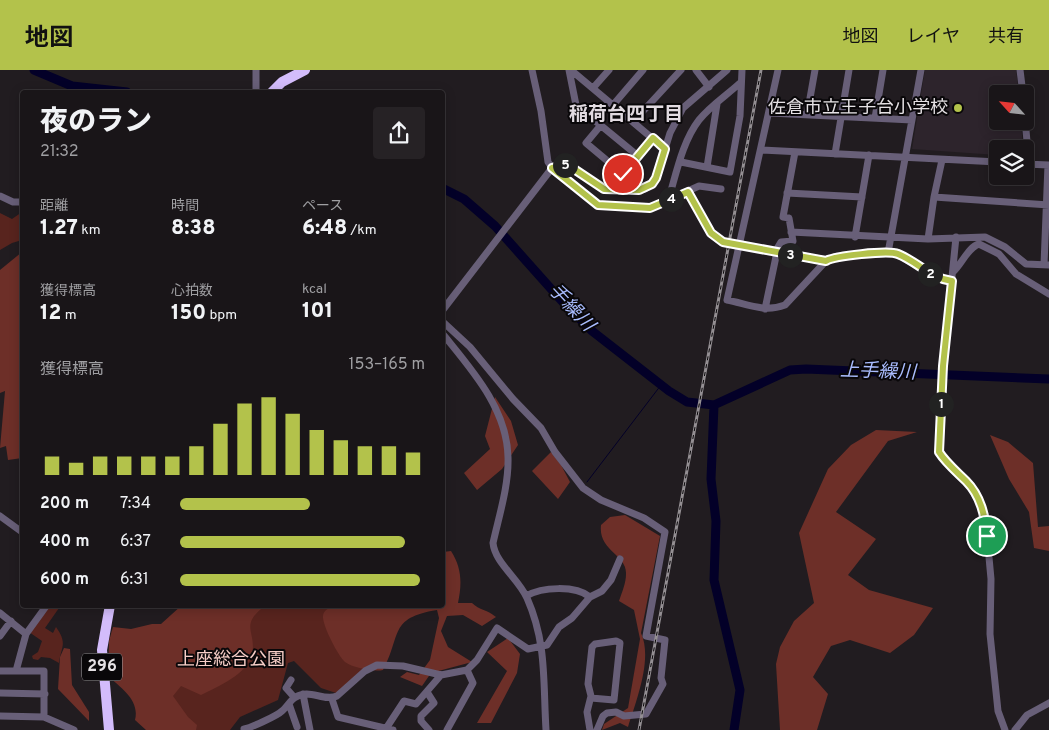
<!DOCTYPE html>
<html lang="ja">
<meta charset="utf-8">
<style>
:root{--surface:#191518;--page:#262225;--text:#f1f3f6;--muted:#9f9fa2;--line:#373437;--accent:#b3c24b}
body{margin:0;font-family:Overpass,"Noto Sans JP",sans-serif;background:var(--page);color:var(--text);height:100vh;display:flex;flex-direction:column;font-size:19px;white-space:nowrap}
*{box-sizing:border-box;margin:0}
p{font-size:16px;color:var(--muted)}
.icon{flex:none;width:28px;height:28px;fill:none;stroke:currentColor;stroke-width:2;stroke-linecap:round;stroke-linejoin:round}
.map{position:relative;flex:1;overflow:hidden}
.side{position:absolute;left:20px;top:20px;width:425px;height:518px;display:flex;flex-direction:column;background:var(--surface);border-radius:5px;box-shadow:0 2px 12px #0003,0 0 0 1px var(--line)}
.side>*{flex:none}
.needle{width:32px;rotate:297deg}
.controls{position:absolute;left:989px;top:15px;display:grid;gap:10px}
.controls a{display:grid;place-items:center;width:45px;height:45px;border-radius:5px;background:var(--surface);box-shadow:0 2px 12px #0003,0 0 0 1px var(--line);font-size:25px}
.pin{position:absolute;display:grid;place-items:center;width:42px;height:42px;color:#fff;margin:-21px;border:2px solid #fff;border-radius:50%;box-shadow:0 1px 5px #0007}
.km{position:absolute;width:25px;height:25px;margin:-12px;border-radius:50%;background:#222;color:#fff;font-size:14px;line-height:25px;text-align:center}
.round{display:grid;place-items:center;flex:none;width:52px;height:52px;border-radius:5px;background:var(--page)}
.head{display:flex;align-items:center;justify-content:space-between;height:85px;padding:0 20px}
h1{font-size:28px;font-weight:800;line-height:38px}
.stats{display:grid;grid-template-columns:repeat(3,1fr);gap:8px;height:85px;padding:5px 20px}
.stats div{display:grid;align-content:center}
.stats b{font-size:21px;font-weight:800}
.stats small{font-size:14px;font-weight:400}
.stats p{font-size:14px}
.chart{height:140px;padding:10px 20px}
.chart p{display:flex;justify-content:space-between}
.chart svg{width:100%;height:90px;margin-top:5px;stroke:var(--accent);stroke-width:6}
ul{padding:0 20px;list-style:none;font-size:16px}
li{display:grid;grid-template-columns:80px 60px 1fr;align-items:center;height:38px}
li i{height:12px;border-radius:6px;background:var(--accent)}
header{display:flex;align-items:center;gap:30px;box-sizing:border-box;height:70px;padding:0 25px;background:var(--accent);color:#111}
header strong{font-size:24px}
nav{display:flex;gap:28px;margin-inline-start:auto;font-size:18px}
.map>svg:first-child{display:block}
.built{fill:#2d242c}
.green{fill:#58241e}
.forest{fill:#6d2f28}
.lines{fill:none;stroke-linecap:round;stroke-linejoin:round}
.stream{stroke:#030028;stroke-width:1}
.river{stroke:#030028;stroke-width:9}
.minor{stroke:#685f78;stroke-width:7}
.highway{stroke:#d3bcfb;stroke-width:10}
.rail-casing{stroke:#948f93;stroke-width:3}
.rail{stroke:#090709;stroke-width:1;stroke-dasharray:4;stroke-linecap:butt}
.route-casing{stroke:#fff;stroke-width:10}
.route{stroke:#b3c24b;stroke-width:6}
.poi-dot{fill:#b3c24b;stroke:#090709;stroke-width:2}
.labels{text-anchor:middle;dominant-baseline:central;stroke-width:4;stroke-linejoin:round;paint-order:stroke}
.shield{fill:#090709;stroke:#a3a0a2;stroke-width:1}
.shield-label{font-size:16px;font-weight:bold;fill:#e5e1e4}
.poi-label{font-size:18px;fill:#e5e1e4;stroke:#090709;text-anchor:end}
.park-label{font-size:18px;fill:#f7cec7;stroke:#090709}
.neighbourhood-label{font-size:19px;font-weight:bold;fill:#e2dbe1;stroke:#090709}
.water-label{font-size:19px;font-style:italic;fill:#a9bcfe;stroke:#090709}
</style>
<header>
<strong>地図</strong>
<nav><a>地図</a><a>レイヤ</a><a>共有</a></nav>
</header>
<div class="map">
<svg width="1049" height="660" viewBox="0 0 1049 660">
<rect width="100%" height="100%" fill="#211c20"/>
<!-- built -->
<path class="built" d="M925,0h91l3,24h-21v27h23l2,28h-25l-1,6 -85,-6z"/>
<!-- green -->
<path class="green" d="M22,142v28l-10,3 -12,7v-37l12,6z
M50,535l9,3 -14,20 8,5 3,-6c12,17 5,19 3,36l-9,-5 -9,-1 -3,3 -5,-1 -1,-3 6,-4 4,-11 -13,-9z
M190,535h248l-46,5 -20,57 -33,27 -18,-6 -27,-27 -6,2 -10,37 -38,17 -10,13h-39l-80,-93 1,-7 37,3z"/>
<!-- forest -->
<path class="forest" d="M22,182v206l-14,2 -2,-14 -6,2 5,-57 -5,2v-123z
M495,327l16,24 7,24 -16,24 -25,21 -13,-17 26,-24 -5,-13z
M876,360l41,2 -29,9 -52,71 40,27 -28,36 21,15 64,18 -19,27 -24,18 -40,-13 -19,6 -18,31 15,17 -11,36h-37l-4,-66 4,-17 14,-26 20,-18 -15,-70 29,-64 23,-24z
M990,365l18,7 25,21 5,64 11,-1v25l-15,-3 -5,-36 -20,-33z
M551,382l10,13 9,17 -12,17 -26,-28z
M625,445l35,21 -19,97c12,26 -5,68 -13,94l-8,-4 -18,7 2,-6 24,-16 12,-69 -6,-29 -15,-9c3,-9 7,-18 7,-27 1,-20 -28,-23 -25,-49l9,-8z
M451,481c11,17 11,33 7,52h14c7,7 16,7 24,14l-14,9 -19,-11 -16,1 -6,15 7,16 24,15 -41,11 -9,13 -22,-9 7,-5 12,3 11,-15 9,-42 -2,-8c-49,8 -35,25 -54,60 -9,2 -30,-2 -38,-8 -7,-6 -23,-37 -22,-46 0,-5 6,-8 10,-11h109l1,-53z
M182,535h84c-28,21 -9,26 -14,49 -4,20 -35,33 -51,41l-20,-9 -8,10 15,21 9,8 -1,5h-50l-11,-10c5,-20 -14,-32 -27,-44l1,-35 4,-14 18,2 21,-5h9z
M508,568l12,16 -3,19 -26,50h-14l30,-52 -20,-19z
M64,578l6,1 2,36 17,27v9l-31,-32 2,-32z"/>
<g class="lines">
<!-- stream -->
<path class="stream" d="M587,412l74,-97"/>
<!-- river -->
<path class="river" d="M34,0l38,16 55,6
M442,118l22,11 31,27 66,74 31,31 77,60 18,11 27,3
M714,335l76,-35 16,-1 243,10
M714,335l-3,74 5,42 -2,59 26,110 -6,40"/>
<!-- minor -->
<path class="minor" d="M532,0l9,41 7,51 8,11 42,32 52,3 49,-22 22,3
M569,0l7,35 62,51
M571,0l94,79
M696,0l13,17
M778,0l-51,230c20,4 37,13 58,5l41,-44 11,-5 58,-3 44,26 13,2
M1020,0l3,24
M593,18l16,-18
M256,22v-22
M613,35l30,-35
M770,43l142,7
M807,45l8,-45
M875,48l8,-48
M1025,49l4,45
M633,52l48,-52
M601,55l-15,18 37,31 30,-36
M761,80l237,12
M835,84l14,-84
M681,92l49,10 10,-56 2,-46
M1025,94l24,1
M707,97l10,-63
M687,122l24,41 12,9 103,19
M787,123l75,4
M0,126l13,6h9
M934,127l115,8
M668,131c8,-26 14,-59 31,-81 11,-14 28,-25 41,-37
M791,162l137,7 57,-2 20,10 21,17 23,1
M855,167l14,-82
M956,167l-13,130 -4,81 2,8 28,28 16,30 6,65 -1,55 8,77 7,19
M928,169l6,-42 8,-37
M888,183l33,-183
M1044,195l4,-100
M953,202c9,-8 15,-25 26,-28l20,10 17,20 33,20
M765,239l13,-62 3,-5 12,-1 -4,-23 -6,-1 12,-65
M442,241l110,-143 16,-3 36,24h41l11,-11 14,-45 13,-25 44,-38
M442,251l28,26 43,52 28,29 14,24 28,36 18,12 43,18 21,14 -19,104 19,4 -4,38 2,6 -17,30 -22,2 -8,-4 -9,1 -4,3 -6,14
M442,263c29,36 65,75 66,124 1,28 -9,59 -15,86 2,20 25,35 34,55 20,45 16,84 19,132
M0,446l22,16
M526,526c16,-9 49,-11 64,1
M0,543l26,21
M0,566l11,-15
M0,601h44v46
M16,601l10,-37 21,-29
M291,610l-5,8 8,9
M427,622l7,11 -13,13v5l8,9
M0,623l45,1
M303,624l7,36
M332,629l6,18 55,13
M289,634l8,23
M0,646l44,1 30,13
M387,657l17,-26 12,3 25,-29
M244,659c6,-1 33,-13 38,-18 5,-4 9,-12 14,-14 13,-9 28,5 41,-1l28,-25 12,-6 26,1 38,9 26,-5 10,-10 20,-32 31,21 19,-4 12,-18 13,-9 18,-21 12,-6 9,-11 9,-21
M447,660l26,-47 -6,-13
M590,660l-3,-18 4,-16 -3,-12 4,-37 3,-3 21,-3 4,2 -6,57 -23,-2
M1015,660l12,-15 22,-12"/>
<!-- highway -->
<path class="highway" d="M272,22l10,-10 23,-12
M109,660l-7,-80 8,-45"/>
<!-- rail casing -->
<g class="rail-casing">
<path id="rail" d="M639,660l122,-660"/>
</g>
<!-- rail -->
<use href="#rail" class="rail"/>
</g>
<g class="lines">
<!-- route casing -->
<g class="route-casing">
<path id="route" d="M623,104l30,-36 12,11 -9,29 -4,6 -13,6 -35,-1 -36,-24 -16,3 46,37 52,3 38,-16 23,41 12,9 103,19c8,-5 62,-11 72,-7 20,8 32,24 54,27l-9,85 -4,86c7,11 18,20 27,29 15,15 19,35 21,55"/>
</g>
<!-- route -->
<use href="#route" class="route"/>
</g>
<!-- markers -->
<circle class="poi-dot" cx="958" cy="38" r="5"/>
<g class="labels">
<!-- shield labels -->
<rect class="shield" x="82" y="583.5" width="40" height="27" rx="4"/>
<g class="shield-label">
<text x="102" y="597">296</text>
</g>
<!-- poi labels -->
<g class="poi-label">
<text x="948" y="38">佐倉市立王子台小学校</text>
</g>
<!-- park labels -->
<g class="park-label">
<text x="231" y="590">上座総合公園</text>
</g>
<!-- neighbourhood labels -->
<g class="neighbourhood-label">
<text x="626" y="45">稲荷台四丁目</text>
</g>
<!-- water labels -->
<g class="water-label">
<text transform="translate(571 238) rotate(47)">手繰川</text>
<text transform="translate(878 302) rotate(2)">上手繰川</text>
</g>
</g>
</svg>
<div class="controls">
<a><svg class="needle" viewBox="-14 -14 28 28"><path d="M0-13l5 13h-10z" fill="#e53935"/><path d="M0 13l5-13h-10z" fill="#9f9fa2"/></svg></a>
<a><svg class="icon" aria-label="layers" viewBox="0 0 24 24"><path d="M12 4l9 5-9 5-9-5zM3 14l9 5 9-5"/></svg></a>
</div>
<div class="pin" style="left:987px;top:466px;background:#1e9e55"><svg class="icon" aria-label="arrive" viewBox="0 0 24 24"><path d="M6 21V4h12l-3 4 3 4H6"/></svg></div>
<div class="pin" style="left:623px;top:104px;background:#d93025"><svg class="icon" aria-label="check" viewBox="0 0 24 24"><path d="M5 12l5 5 9-10"/></svg></div>
<b class="km" style="left:941px;top:334px">1</b>
<b class="km" style="left:930px;top:204px">2</b>
<b class="km" style="left:790px;top:185px">3</b>
<b class="km" style="left:671px;top:129px">4</b>
<b class="km" style="left:565px;top:95px">5</b>
<section class="side">
<div class="head"><div><h1>夜のラン</h1><p>21:32</p></div><a class="round"><svg class="icon" aria-label="share" viewBox="0 0 24 24"><path d="M12 15V3M7 8l5-5 5 5M5 13v7h14v-7"/></svg></a></div>
<div class="stats">
<div><p>距離</p><b>1.27<small> km</small></b></div>
<div><p>時間</p><b>8:38</b></div>
<div><p>ペース</p><b>6:48<small> /km</small></b></div>
</div>
<div class="stats">
<div><p>獲得標高</p><b>12<small> m</small></b></div>
<div><p>心拍数</p><b>150<small> bpm</small></b></div>
<div><p>kcal</p><b>101</b></div>
</div>
<div class="chart"><p><span>獲得標高</span>153–165 m</p>
<svg viewBox="0 0 160 44" preserveAspectRatio="none"><path d="M5 44V35M15 44V38M25 44V35M35 44V35M45 44V35M55 44V35M65 44V30M75 44V19M85 44V9M95 44V6M105 44V14M115 44V22M125 44V27M135 44V30M145 44V30M155 44V33"/></svg>
</div>
<ul>
<li><b>200 m</b>7:34<i style="width:53%"></i></li>
<li><b>400 m</b>6:37<i style="width:92%"></i></li>
<li><b>600 m</b>6:31<i style="width:98%"></i></li>
</ul>
</section>
</div>
